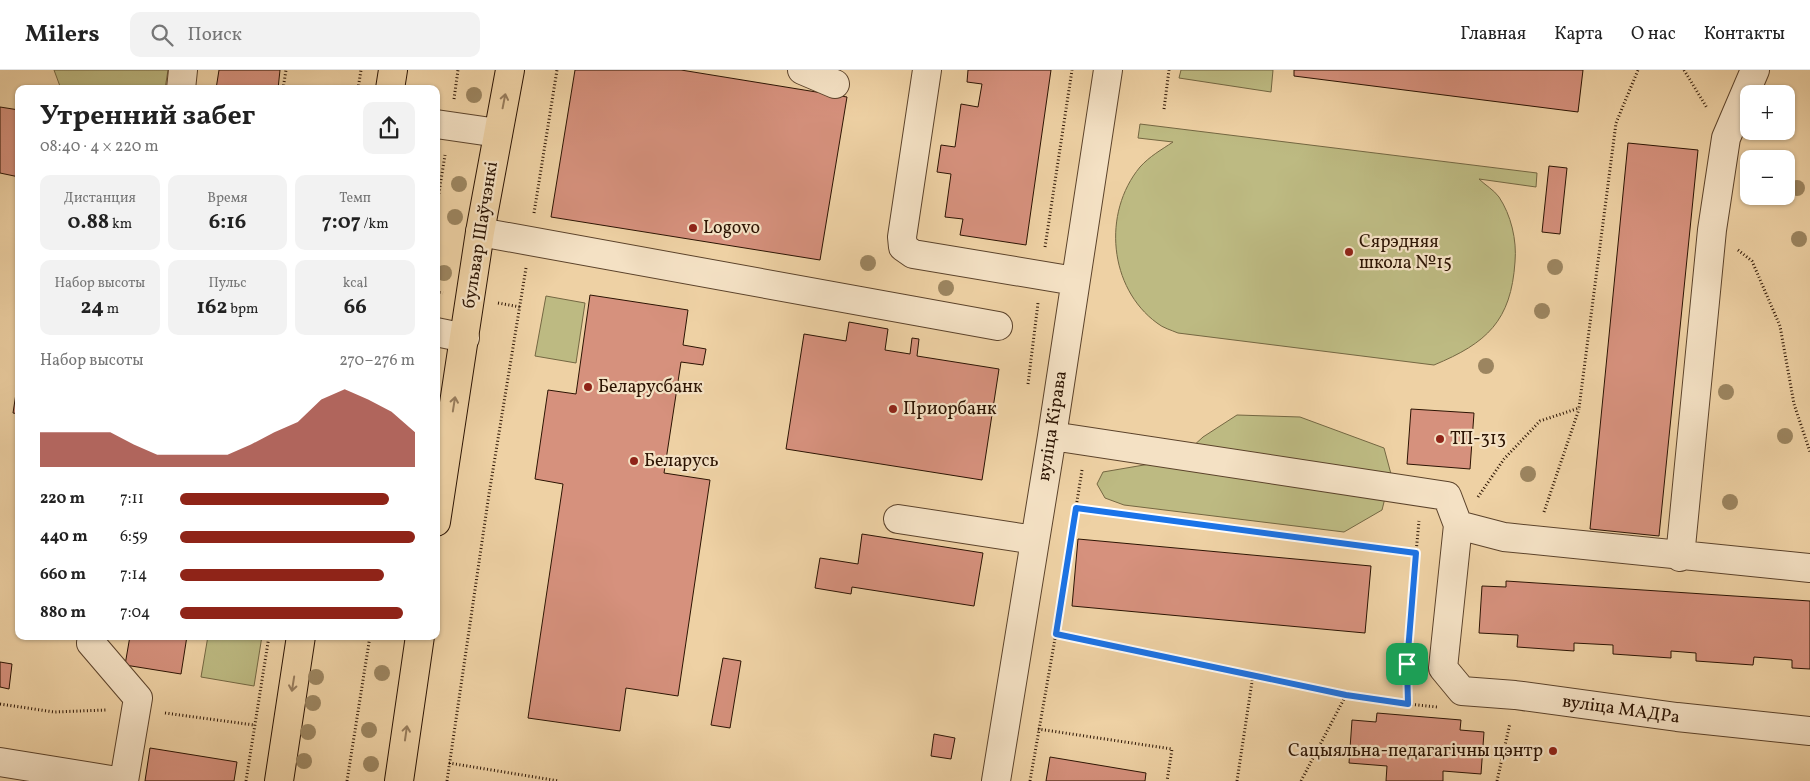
<!DOCTYPE html>
<html lang="ru">
<meta charset="utf-8">
<style>
:root{--surface:#fff;--page:#f2f2f2;--text:#222;--muted:#767676;--line:#e0e0e0;--accent:#8f2418}
body{margin:0;font-family:Vollkorn,serif;background:var(--page);color:var(--text);height:100vh;display:flex;flex-direction:column;font-size:19px;white-space:nowrap}
*{box-sizing:border-box;margin:0}
p{font-size:16px;color:var(--muted)}
.icon{flex:none;width:28px;height:28px;fill:none;stroke:currentColor;stroke-width:2;stroke-linecap:round;stroke-linejoin:round}
.map{position:relative;flex:1;overflow:hidden}
.sheet{position:absolute;left:15px;top:15px;width:425px;height:555px;display:flex;flex-direction:column;background:var(--surface);border-radius:10px;box-shadow:0 1px 4px #0004}
.sheet>*{flex:none}
.buttons{position:absolute;left:1740px;top:15px;display:grid;gap:10px}
.buttons a{display:grid;place-items:center;width:55px;height:55px;border-radius:10px;background:var(--surface);box-shadow:0 1px 4px #0004;font-size:25px}
.pin{position:absolute;display:grid;place-items:center;width:42px;height:42px;color:#fff;margin:-21px;border-radius:10px;box-shadow:0 2px 8px #0006}
.round{display:grid;place-items:center;flex:none;width:52px;height:52px;border-radius:10px;background:var(--page)}
.headline{display:flex;align-items:center;justify-content:space-between;height:85px;padding:0 25px}
h1{font-size:28px;font-weight:700;line-height:38px}
.figures{display:grid;grid-template-columns:repeat(3,1fr);gap:8px;height:85px;padding:5px 25px}
.figures div{display:grid;align-content:center;border-radius:10px;background:var(--page);text-align:center}
.figures b{font-size:21px;font-weight:700}
.figures small{font-size:14px;font-weight:400}
.figures p{font-size:14px}
.chart{height:140px;padding:10px 25px}
.chart p{display:flex;justify-content:space-between}
.chart svg{width:100%;height:90px;margin-top:5px;fill:var(--accent);opacity:.7}
ul{padding:0 25px;list-style:none;font-size:16px}
li{display:grid;grid-template-columns:80px 60px 1fr;align-items:center;height:38px}
li i{height:12px;border-radius:6px;background:var(--accent)}
header{display:flex;align-items:center;gap:30px;box-sizing:border-box;height:70px;padding:0 25px;background:var(--surface);border-bottom:1px solid var(--line)}
header strong{font-size:24px}
nav{display:flex;gap:28px;margin-inline-start:auto;font-size:18px}
.search{width:350px;height:45px;background:var(--page);display:flex;align-items:center;gap:12px;box-sizing:border-box;padding:0 18px;border-radius:10px;color:var(--muted);font-size:19px}
.map>svg:first-child{display:block}
.green{fill:#bdba82;stroke:#746742}
.building{fill:#d6917d;stroke:#2c1403}
.lines{fill:none;stroke-linecap:round;stroke-linejoin:round}
.minor-casing{stroke:#5c432b;stroke-width:30}
.major-casing{stroke:#2c1403;stroke-width:30}
.path{stroke:#2c1403;stroke-width:3;stroke-dasharray:1 2.5;stroke-linecap:butt}
.minor{stroke:#f4e1c4;stroke-width:28}
.major{stroke:#eed1a4;stroke-width:28}
.tree{fill:#9c8560}
.oneway{stroke:#977c5c}
.route-casing{stroke:#fff;stroke-width:10}
.route{stroke:#1a73e8;stroke-width:6}
.poi-dot{fill:#8f2418;stroke:#f4e1c4;stroke-width:2}
.labels{text-anchor:middle;dominant-baseline:central;stroke-width:4.5;stroke-linejoin:round;paint-order:stroke}
.poi-label{font-size:18px;fill:#2c1403;stroke:#f4e1c4;text-anchor:start}
.street-label{font-size:18px;fill:#2c1403;stroke:#f4e1c4}
</style>
<header>
<strong>Milers</strong>
<div class="search"><svg class="icon" aria-label="search" viewBox="0 0 24 24"><circle cx="10" cy="10" r="6"/><path d="M15 15l6 6"/></svg>Поиск</div>
<nav><a>Главная</a><a>Карта</a><a>О нас</a><a>Контакты</a></nav>
</header>
<div class="map">
<svg width="1810" height="711" viewBox="0 0 1810 711">
<rect width="100%" height="100%" fill="#eed1a4"/>
<filter id="stains"><feTurbulence type="fractalNoise" baseFrequency=".004" numOctaves="4"/><feColorMatrix values="0 0 0 0 .2 0 0 0 0 .09 0 0 0 0 .02 0 0 0 .5 -.17"/></filter>
<radialGradient id="worn" r=".72"><stop offset=".6" stop-color="#630" stop-opacity="0"/><stop offset="1" stop-color="#630" stop-opacity=".3"/></radialGradient>
<!-- green -->
<path class="green" d="M54,0h114l-3,19h-104z
M1181,0h92l-2,22 -92,-14z
M1140,54l397,49 -1,14 -57,-8c6,6 15,11 20,18 12,18 18,43 16,65 -4,59 -28,81 -81,103l-256,-32c-7,-3 -15,-5 -21,-10 -48,-35 -55,-110 -17,-156 10,-11 21,-17 33,-25l-35,-4z
M546,226l39,7 -9,60 -41,-7z
M1237,345l63,2 84,31 7,26 -9,36 -38,22 -220,-27 -19,-7 -8,-14 6,-12 76,-13 24,-22z
M208,566h54l-8,50 -53,-9z"/>
<!-- building -->
<path class="building" d="M219,0h61l-2,19h-62z
M575,0h106l166,27 -27,163 -269,-43z
M968,0h83l-25,175 -66,-10 3,-16 -18,-2 6,-43 -14,-2 4,-27 14,2 6,-43 17,3 4,-23 -15,-2z
M1294,0h289l-5,42 -284,-36z
M0,37l19,3v67l-19,-4z
M1628,73l70,7 -39,386 -69,-7z
M1549,96l18,2 -7,66 -18,-2z
M590,225l98,15 -5,35 23,4 -3,16 -22,-3 -17,111 46,7 -32,216 -52,-8 -6,43 -92,-13 35,-234 -28,-5 13,-89 28,4z
M849,252l39,7 -3,21 25,4 2,-16 7,1 -2,17 82,13 -17,111 -196,-31 18,-115 42,7z
M19,304v40l-6,-1z
M1411,339l63,4 -4,56 -63,-5z
M862,464l121,19 -9,53 -122,-19 -1,7 -36,-6 5,-30 38,6z
M1078,469l293,27 -6,67 -293,-27z
M1506,511l304,20v68l-18,-1v-8l-38,-3 -1,8 -57,-4v-8l-25,-2v7l-58,-4v-9l-39,-2v8l-57,-4 1,-12 -39,-2 3,-47 24,1z
M130,566h57l-6,38 -56,-9z
M723,588l18,3 -11,67 -19,-3z
M0,592l12,2 -3,25 -9,-2z
M1377,643l84,7 -1,10 24,2 -3,42 -38,-3v10h-57l1,-15 -38,-3 3,-43 24,2z
M934,664l21,4 -4,21 -20,-3z
M150,678l87,14 -3,19h-89z
M1050,687l96,16 -1,8h-99z"/>
<g class="lines">
<!-- minor casing -->
<g class="minor-casing">
<path id="minor" d="M802,0l33,14
M927,0l-25,167 1,10 10,7 162,27
M181,19l2,-19
M436,54l62,9
M480,162l518,94
M436,262l29,6
M1052,366l395,60 11,29 46,12 306,31
M898,449l137,21
M1458,455l-15,143 19,23 53,4 162,22 133,14
M1680,487l32,-327 14,-92 29,-68
M92,566l-1,7 47,55 -14,83
M0,692l117,19
M996,711l56,-345 56,-366"/>
</g>
<!-- major casing -->
<g class="major-casing">
<path id="major" d="M390,19l3,-19
M436,452l44,-290 30,-162
M279,711l22,-145
M399,711l21,-145"/>
</g>
<!-- path -->
<path class="path" d="M1684,0l23,38
M283,19l3,-19
M358,19l3,-19
M454,29l4,-29
M1164,39l5,-39
M436,141l9,-56
M534,143l23,-143
M1045,177l27,-177
M1738,180l14,11 28,65 14,78 16,48
M436,222l7,1
M498,233l22,4
M1028,314l10,-81
M1082,400l-26,163 290,62 62,9 -1,-40 9,1
M1478,427l26,-38 36,-38 39,-13 37,-285 22,-53
M1076,438l340,45 -9,111
M1544,442l35,-103
M1416,483l3,-32
M0,634l54,8 52,-2
M1408,634l29,3
M165,643l89,12
M1038,659l134,20 -5,32
M449,693l110,18
M246,711l23,-145
M347,711l23,-145
M447,711l42,-287 37,-226
M1030,711l26,-148
M1237,711l16,-106
M1301,711l45,-86
M1497,711l13,-58"/>
<!-- minor -->
<use href="#minor" class="minor"/>
<!-- major -->
<use href="#major" class="major"/>
</g>
<!-- trees -->
<g class="tree">
<circle cx="474" cy="25" r="8"/>
<circle cx="459" cy="114" r="8"/>
<circle cx="1797" cy="118" r="8"/>
<circle cx="455" cy="147" r="8"/>
<circle cx="1799" cy="169" r="8"/>
<circle cx="868" cy="193" r="8"/>
<circle cx="1555" cy="197" r="8"/>
<circle cx="444" cy="203" r="8"/>
<circle cx="946" cy="218" r="8"/>
<circle cx="1542" cy="241" r="8"/>
<circle cx="1486" cy="296" r="8"/>
<circle cx="1726" cy="322" r="8"/>
<circle cx="1785" cy="366" r="8"/>
<circle cx="1528" cy="404" r="8"/>
<circle cx="1730" cy="432" r="8"/>
<circle cx="382" cy="603" r="8"/>
<circle cx="316" cy="607" r="8"/>
<circle cx="313" cy="633" r="8"/>
<circle cx="369" cy="660" r="8"/>
<circle cx="308" cy="662" r="8"/>
<circle cx="304" cy="691" r="8"/>
<circle cx="371" cy="694" r="8"/>
</g>
<!-- one-way arrows -->
<defs><path id="oneway-shaft" d="M-6 0H5M1.5-3L5.5 0L1.5 3" fill="none" stroke-width="1.6" stroke-linecap="round" stroke-linejoin="round" transform="scale(1.25)"/></defs>
<g class="oneway">
<use href="#oneway-shaft" transform="translate(504 31) rotate(-79)"/>
<use href="#oneway-shaft" transform="translate(454 334) rotate(-81)"/>
<use href="#oneway-shaft" transform="translate(293 614) rotate(99)"/>
<use href="#oneway-shaft" transform="translate(406 663) rotate(-82)"/>
</g>
<g class="lines">
<!-- route casing -->
<g class="route-casing">
<path id="route" d="M1076,438l340,45 -9,111 1,40 -62,-9 -290,-61z"/>
</g>
<!-- route -->
<use href="#route" class="route"/>
</g>
<!-- markers -->
<g class="poi-dot">
<circle cx="693" cy="158" r="5"/>
<circle cx="1349" cy="182" r="5"/>
<circle cx="588" cy="317" r="5"/>
<circle cx="893" cy="339" r="5"/>
<circle cx="1440" cy="369" r="5"/>
<circle cx="634" cy="391" r="5"/>
<circle cx="1553" cy="681" r="5"/>
</g>
<g class="labels">
<!-- poi labels -->
<g class="poi-label">
<text x="703" y="158">Logovo</text>
<text x="1359" y="172">Сярэдняя<tspan x="1359" dy="21">школа №15</tspan></text>
<text x="598" y="317">Беларусбанк</text>
<text x="903" y="339">Приорбанк</text>
<text x="1450" y="369">ТП-313</text>
<text x="644" y="391">Беларусь</text>
<text x="1543" y="681" text-anchor="end">Сацыяльна-педагагічны цэнтр</text>
</g>
<!-- street labels -->
<g class="street-label">
<text transform="translate(481 165) rotate(-81)">бульвар Шаўчэнкі</text>
<text transform="translate(1053 356) rotate(-81)">вуліца Кірава</text>
<text transform="translate(1621 640) rotate(8)">вуліца МАДРа</text>
</g>
</g>
<rect width="100%" height="100%" filter="url(#stains)"/>
<rect width="100%" height="100%" fill="url(#worn)"/>
</svg>
<div class="buttons">
<a>+</a>
<a>−</a>
</div>
<div class="pin" style="left:1407px;top:594px;background:#1e9e55"><svg class="icon" aria-label="arrive" viewBox="0 0 24 24"><path d="M6 21V4h12l-3 4 3 4H6"/></svg></div>
<section class="sheet">
<div class="headline"><div><h1>Утренний забег</h1><p>08:40 · 4 × 220 m</p></div><a class="round"><svg class="icon" aria-label="share" viewBox="0 0 24 24"><path d="M12 15V3M7 8l5-5 5 5M5 13v7h14v-7"/></svg></a></div>
<div class="figures">
<div><p>Дистанция</p><b>0.88<small> km</small></b></div>
<div><p>Время</p><b>6:16</b></div>
<div><p>Темп</p><b>7:07<small> /km</small></b></div>
</div>
<div class="figures">
<div><p>Набор высоты</p><b>24<small> m</small></b></div>
<div><p>Пульс</p><b>162<small> bpm</small></b></div>
<div><p>kcal</p><b>66</b></div>
</div>
<div class="chart"><p><span>Набор высоты</span>270–276 m</p>
<svg viewBox="0 0 160 44" preserveAspectRatio="none"><path d="M0 44V27L10 27L20 27L30 27L40 33L50 38L60 38L70 38L80 38L90 33L100 27L110 22L120 11L130 6L140 11L150 17L160 27V44z"/></svg>
</div>
<ul>
<li><b>220 m</b>7:11<i style="width:89%"></i></li>
<li><b>440 m</b>6:59<i style="width:100%"></i></li>
<li><b>660 m</b>7:14<i style="width:87%"></i></li>
<li><b>880 m</b>7:04<i style="width:95%"></i></li>
</ul>
</section>
</div>
